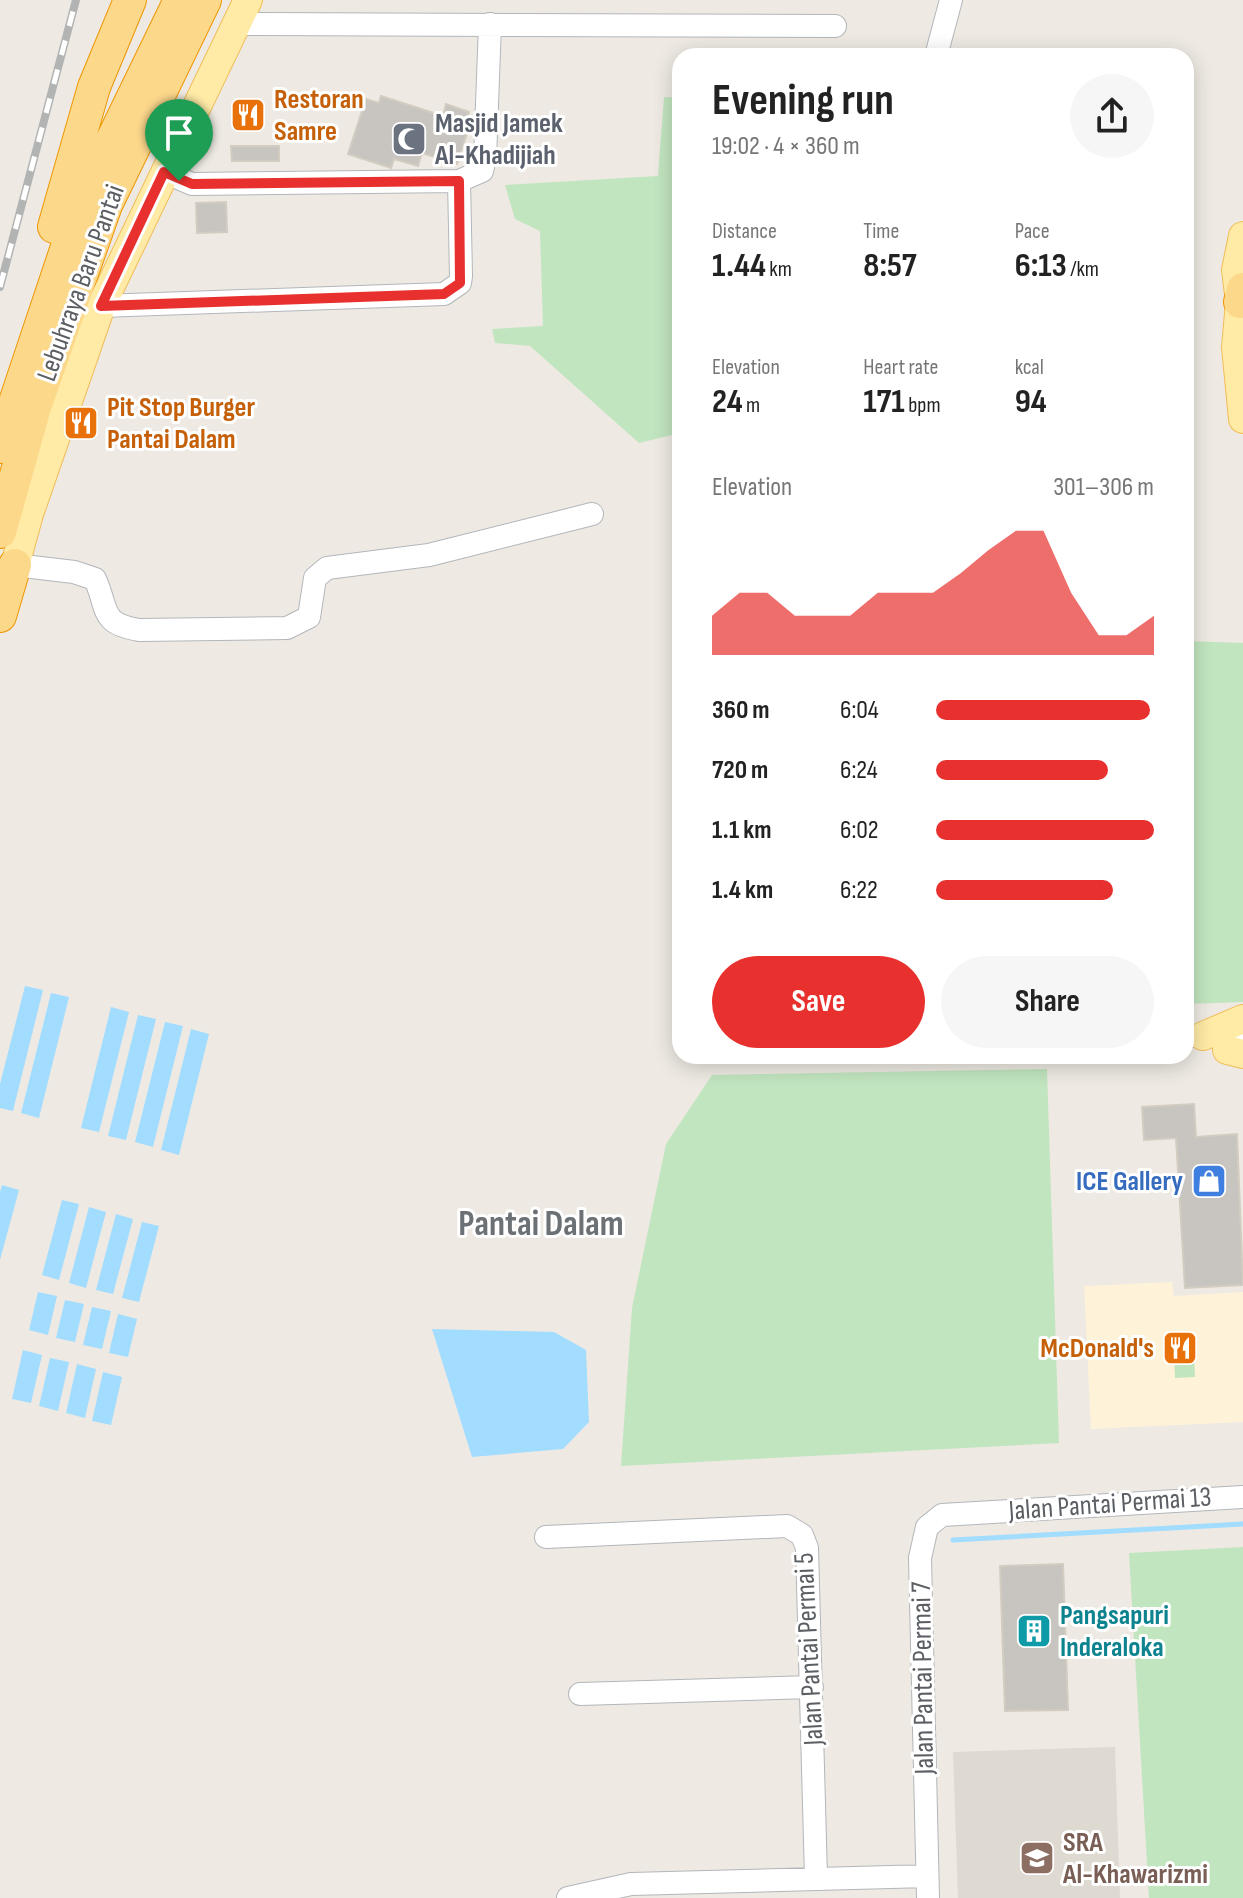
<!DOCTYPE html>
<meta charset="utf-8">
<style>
:root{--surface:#fff;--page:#f6f6f6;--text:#222;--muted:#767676;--accent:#e8312e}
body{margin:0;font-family:"Sofia Sans Condensed",sans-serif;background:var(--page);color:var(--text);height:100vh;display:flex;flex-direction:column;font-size:30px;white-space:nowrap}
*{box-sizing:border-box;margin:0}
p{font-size:26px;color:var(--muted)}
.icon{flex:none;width:44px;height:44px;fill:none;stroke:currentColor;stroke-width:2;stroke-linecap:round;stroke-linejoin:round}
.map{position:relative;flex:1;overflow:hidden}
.side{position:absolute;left:672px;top:48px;width:522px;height:1016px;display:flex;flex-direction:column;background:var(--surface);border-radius:24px;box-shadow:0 4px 20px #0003}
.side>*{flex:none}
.pin{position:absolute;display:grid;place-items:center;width:68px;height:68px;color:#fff;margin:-82px -34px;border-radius:50% 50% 50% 0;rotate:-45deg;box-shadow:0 0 8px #0007}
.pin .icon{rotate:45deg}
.round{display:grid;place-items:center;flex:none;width:84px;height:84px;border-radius:42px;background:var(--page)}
.overview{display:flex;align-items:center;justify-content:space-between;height:136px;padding:0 40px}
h1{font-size:44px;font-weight:700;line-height:60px}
.figures{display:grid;grid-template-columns:repeat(3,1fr);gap:12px;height:136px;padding:8px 40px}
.figures div{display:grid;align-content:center}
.figures b{font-size:34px;font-weight:700}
.figures small{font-size:22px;font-weight:400}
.figures p{font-size:22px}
.chart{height:224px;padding:16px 40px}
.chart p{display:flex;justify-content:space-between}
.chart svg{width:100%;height:144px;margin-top:8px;fill:var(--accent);opacity:.7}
.cta{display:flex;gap:16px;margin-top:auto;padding:16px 40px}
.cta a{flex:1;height:92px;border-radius:48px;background:var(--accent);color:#fff;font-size:32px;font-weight:700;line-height:92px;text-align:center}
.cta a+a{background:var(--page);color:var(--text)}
ul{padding:0 40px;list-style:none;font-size:26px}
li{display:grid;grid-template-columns:128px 96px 1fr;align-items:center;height:60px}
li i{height:20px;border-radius:10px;background:var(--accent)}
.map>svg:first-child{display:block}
.commercial{fill:#fef2d8}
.education{fill:#ded9d1}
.green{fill:#c1e5bf}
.water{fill:#a2dcff}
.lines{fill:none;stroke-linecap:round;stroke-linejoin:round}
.stream{stroke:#a2dcff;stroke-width:5}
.building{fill:#c8c5c0;stroke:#d2ccc1;stroke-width:2}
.minor-casing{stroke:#b3b6ba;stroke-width:24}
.major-casing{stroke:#f1bc58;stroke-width:30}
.highway-casing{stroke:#ef9601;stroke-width:34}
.minor{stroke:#fff;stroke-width:22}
.major{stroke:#ffeba6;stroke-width:28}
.highway{stroke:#fcd88b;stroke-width:32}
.rail-casing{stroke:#b2b3b3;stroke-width:8}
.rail{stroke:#fff;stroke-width:5;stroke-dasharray:15;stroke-linecap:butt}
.route-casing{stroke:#fff;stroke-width:16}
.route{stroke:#e8312e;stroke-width:10}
.labels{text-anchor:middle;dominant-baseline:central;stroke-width:6;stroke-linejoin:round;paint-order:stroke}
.food-label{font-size:28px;font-weight:bold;fill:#c56008;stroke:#fff;text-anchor:start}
.worship-label{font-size:28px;font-weight:bold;fill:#5b616d;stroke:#fff;text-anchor:start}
.street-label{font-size:28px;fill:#5b5f63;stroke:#fff}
.shop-label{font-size:28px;font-weight:bold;fill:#366cbe;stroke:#fff;text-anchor:end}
.culture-label{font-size:28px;font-weight:bold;fill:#0d838f;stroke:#fff;text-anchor:start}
.education-label{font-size:28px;font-weight:bold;fill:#785e54;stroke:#fff;text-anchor:start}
.district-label{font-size:36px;font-weight:bold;fill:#6c7175;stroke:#fff}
</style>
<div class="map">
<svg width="1243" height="1898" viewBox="0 0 1243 1898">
<rect width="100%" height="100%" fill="#eeeae3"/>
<!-- commercial -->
<path class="commercial" d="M1172,1282l2,14 69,-4v130l-152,7 -7,-143z"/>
<!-- education -->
<path class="education" d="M1115,1747l5,151h-162l-5,-146z"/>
<!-- green -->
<path class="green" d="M664,97l16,1v335l-41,10 -109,-97 -35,-3 -3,-14 51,-3 -3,-95 -25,-12 -10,-34 153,-9z
M1186,641l57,2v359l-57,2z
M1047,1069l12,374 -438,23 11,-158 34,-164 46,-69z
M1193,1336l2,41 -20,1 -2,-41z
M1243,1547v351h-94l-20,-345z"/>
<!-- water -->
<path class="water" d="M25,986l18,4 -30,121 -13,-3v-24z
M51,993l18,4 -30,121 -18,-5z
M111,1007l18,5 -30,120 -18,-4z
M138,1015l18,4 -30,121 -18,-4z
M165,1022l18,4 -30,121 -18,-5z
M191,1029l18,5 -30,121 -18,-5z
M2,1185l17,5 -19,70v-68z
M62,1200l17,4 -20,76 -17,-5z
M89,1207l17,5 -20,76 -17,-5z
M116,1214l17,5 -20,75 -17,-4z
M142,1222l17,4 -20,76 -17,-4z
M38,1292l19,4 -9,39 -19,-5z
M65,1300l19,4 -9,38 -19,-4z
M92,1307l19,4 -9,38 -19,-4z
M118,1314l19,5 -9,38 -19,-4z
M432,1329l122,3 32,18 3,72 -26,27 -91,8z
M23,1350l19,5 -11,48 -19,-4z
M50,1358l19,4 -11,49 -19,-5z
M77,1364l19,5 -11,49 -19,-5z
M103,1372l19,5 -11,48 -19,-4z"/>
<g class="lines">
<!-- stream -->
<path class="stream" d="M953,1540l290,-16"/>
</g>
<!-- building -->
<path class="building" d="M381,96l62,20 3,-12 23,8 -3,11 4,1 -13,40 -35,-11 -4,13 -24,-7 -3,9 -43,-14 18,-55 13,4z
M231,146h48v15h-47z
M226,202l1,30 -30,1 -1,-30z
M1194,1104l2,33 41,-3 6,151 -58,3 -9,-150 -32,2 -2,-33z
M1063,1564l5,146 -63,1 -5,-145z"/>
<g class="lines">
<!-- minor casing -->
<g class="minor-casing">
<path id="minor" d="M236,24l599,2
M936,56l15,-56
M164,172l28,12 267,-3 23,-10 3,-13 5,-134
M101,306l343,-12 16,-11 1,-7 -2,-95
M15,565l59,7 21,7c14,31 4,44 44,51l148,-2 22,-11 6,-39 12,-10 102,-13 163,-41
M1186,1036h57
M546,1537l241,-11 15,9 5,13 9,330
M580,1694l232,-7
M568,1898l63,-14 296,-8
M928,1898l-8,-340 7,-31 15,-12 301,-18"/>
</g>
<!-- major casing -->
<g class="major-casing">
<path id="major" d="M1243,236l-7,34 4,32 -4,45 7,72
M15,565l14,-51 72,-208 147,-306
M1203,1036l40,-17
M1227,1050l16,4"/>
</g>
<!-- highway casing -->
<g class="highway-casing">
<path id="highway" d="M54,227l40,-140 36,-87
M1240,302l3,-13
M0,447l82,-245 98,-202
M0,532l35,-125 71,-202 99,-205
M0,616l15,-51"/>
</g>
<!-- minor -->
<use href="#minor" class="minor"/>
<!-- major -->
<use href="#major" class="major"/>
<!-- highway -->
<use href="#highway" class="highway"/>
<!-- rail casing -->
<g class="rail-casing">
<path id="rail" d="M0,287l76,-287"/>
</g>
<!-- rail -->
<use href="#rail" class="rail"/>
</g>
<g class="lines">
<!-- route casing -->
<g class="route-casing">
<path id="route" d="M164,172l28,12 267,-3 1,102 -16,11 -343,12z"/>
</g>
<!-- route -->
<use href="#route" class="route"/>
</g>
<!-- icons -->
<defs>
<g id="restaurant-square" transform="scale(1.8)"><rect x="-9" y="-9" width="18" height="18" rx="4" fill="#e8710a" stroke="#fff"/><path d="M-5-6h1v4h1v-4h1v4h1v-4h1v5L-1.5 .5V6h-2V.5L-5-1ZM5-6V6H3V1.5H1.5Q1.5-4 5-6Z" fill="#fff"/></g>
<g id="mosque-square" transform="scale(1.8)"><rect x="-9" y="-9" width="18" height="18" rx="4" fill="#6b7280" stroke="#fff"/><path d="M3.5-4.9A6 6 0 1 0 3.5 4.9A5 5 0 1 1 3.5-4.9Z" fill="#fff"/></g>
<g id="shop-square" transform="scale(1.8)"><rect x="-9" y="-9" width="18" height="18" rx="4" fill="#3f7fe0" stroke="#fff"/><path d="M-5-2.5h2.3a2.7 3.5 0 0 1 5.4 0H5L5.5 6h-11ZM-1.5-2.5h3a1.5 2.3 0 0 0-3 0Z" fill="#fff"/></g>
<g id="building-square" transform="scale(1.8)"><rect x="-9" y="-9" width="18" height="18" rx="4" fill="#0f9aa8" stroke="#fff"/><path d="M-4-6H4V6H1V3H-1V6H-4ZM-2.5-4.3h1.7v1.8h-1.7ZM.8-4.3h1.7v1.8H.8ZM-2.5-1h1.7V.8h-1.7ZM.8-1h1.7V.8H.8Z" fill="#fff"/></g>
<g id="school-square" transform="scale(1.8)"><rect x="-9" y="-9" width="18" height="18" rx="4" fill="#8d6e63" stroke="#fff"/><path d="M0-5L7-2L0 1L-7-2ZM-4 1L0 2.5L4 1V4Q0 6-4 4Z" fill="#fff"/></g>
</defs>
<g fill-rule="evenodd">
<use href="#restaurant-square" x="248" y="115"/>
<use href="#mosque-square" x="409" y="139"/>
<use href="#restaurant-square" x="81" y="423"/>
<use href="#shop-square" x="1209" y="1181"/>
<use href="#restaurant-square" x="1180" y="1348"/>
<use href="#building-square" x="1034" y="1631"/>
<use href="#school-square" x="1037" y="1858"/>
</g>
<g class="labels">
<!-- food labels -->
<g class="food-label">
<text x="274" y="99">Restoran<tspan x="274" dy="32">Samre</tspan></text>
<text x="107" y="407">Pit Stop Burger<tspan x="107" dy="32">Pantai Dalam</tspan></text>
<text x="1154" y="1348" text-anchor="end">McDonald's</text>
</g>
<!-- worship labels -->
<g class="worship-label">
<text x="435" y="123">Masjid Jamek<tspan x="435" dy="32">Al-Khadijiah</tspan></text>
</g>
<!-- street labels -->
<g class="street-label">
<text transform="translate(81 283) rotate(-70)">Lebuhraya Baru Pantai</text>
<text transform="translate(1110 1504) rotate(-4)">Jalan Pantai Permai 13</text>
<text transform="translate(809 1649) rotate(-93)">Jalan Pantai Permai 5</text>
<text transform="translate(923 1678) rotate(-91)">Jalan Pantai Permai 7</text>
</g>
<!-- shop labels -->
<g class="shop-label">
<text x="1183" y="1181">ICE Gallery</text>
</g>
<!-- culture labels -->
<g class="culture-label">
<text x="1060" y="1615">Pangsapuri<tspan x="1060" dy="32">Inderaloka</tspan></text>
</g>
<!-- education labels -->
<g class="education-label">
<text x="1063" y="1842">SRA<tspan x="1063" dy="32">Al-Khawarizmi</tspan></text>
</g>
<!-- district labels -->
<g class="district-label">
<text x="541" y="1224">Pantai Dalam</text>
</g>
</g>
</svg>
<div class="pin" style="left:179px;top:181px;background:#1e9e55"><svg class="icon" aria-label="arrive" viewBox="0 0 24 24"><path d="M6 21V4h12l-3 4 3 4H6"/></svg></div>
<section class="side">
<div class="overview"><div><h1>Evening run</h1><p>19:02 · 4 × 360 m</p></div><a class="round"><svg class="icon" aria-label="share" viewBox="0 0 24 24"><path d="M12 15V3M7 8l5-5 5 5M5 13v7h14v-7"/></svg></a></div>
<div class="figures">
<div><p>Distance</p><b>1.44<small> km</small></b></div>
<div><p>Time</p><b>8:57</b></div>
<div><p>Pace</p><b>6:13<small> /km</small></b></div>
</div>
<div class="figures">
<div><p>Elevation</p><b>24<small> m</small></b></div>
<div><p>Heart rate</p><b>171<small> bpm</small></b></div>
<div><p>kcal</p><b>94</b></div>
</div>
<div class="chart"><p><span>Elevation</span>301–306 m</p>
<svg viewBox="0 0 160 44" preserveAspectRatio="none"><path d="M0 44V32L10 25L20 25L30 32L40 32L50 32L60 25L70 25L80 25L90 19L100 12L110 6L120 6L130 25L140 38L150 38L160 32V44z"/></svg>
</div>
<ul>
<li><b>360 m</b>6:04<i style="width:98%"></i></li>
<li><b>720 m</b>6:24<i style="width:79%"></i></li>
<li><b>1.1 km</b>6:02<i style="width:100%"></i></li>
<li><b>1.4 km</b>6:22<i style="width:81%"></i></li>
</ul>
<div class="cta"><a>Save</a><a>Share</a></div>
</section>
</div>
